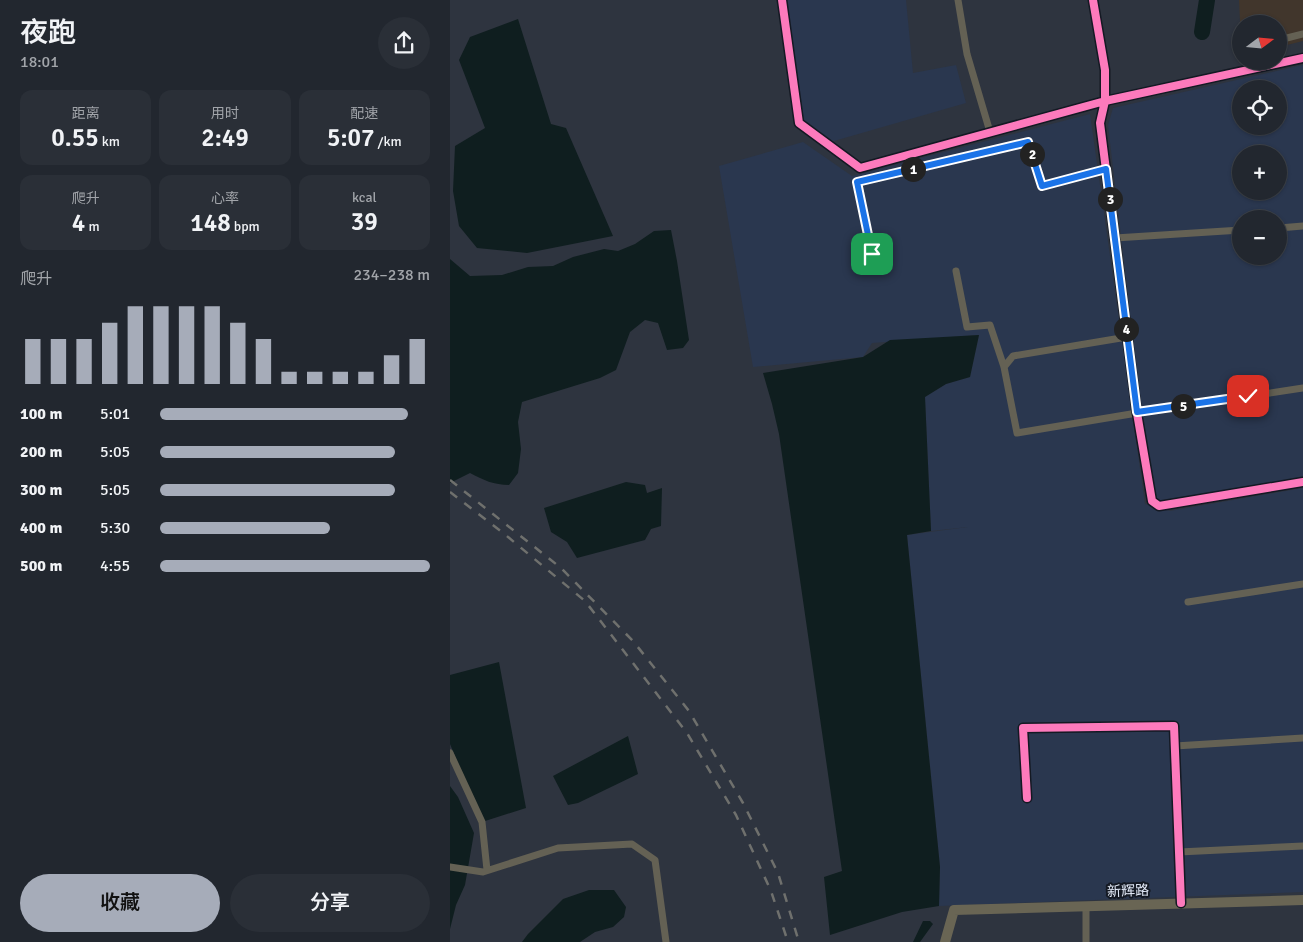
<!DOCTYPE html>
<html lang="zh">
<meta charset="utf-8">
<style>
:root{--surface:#22272f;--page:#2a2f37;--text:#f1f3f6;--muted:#a2a5aa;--line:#3f444b;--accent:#a6acb9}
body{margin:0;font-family:Signika,"Noto Sans SC",sans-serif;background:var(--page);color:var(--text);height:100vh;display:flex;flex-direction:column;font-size:19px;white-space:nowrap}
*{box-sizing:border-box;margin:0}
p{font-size:16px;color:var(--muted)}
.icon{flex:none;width:28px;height:28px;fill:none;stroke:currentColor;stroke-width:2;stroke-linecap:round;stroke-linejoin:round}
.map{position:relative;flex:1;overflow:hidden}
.sheet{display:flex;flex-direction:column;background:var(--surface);width:450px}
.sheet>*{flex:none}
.needle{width:32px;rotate:74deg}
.tools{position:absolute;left:782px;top:15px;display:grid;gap:10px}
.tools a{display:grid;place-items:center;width:55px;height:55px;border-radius:50%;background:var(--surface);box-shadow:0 1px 4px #0004,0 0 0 1px var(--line);font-size:25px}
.pin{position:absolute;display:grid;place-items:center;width:42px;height:42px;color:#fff;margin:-21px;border-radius:10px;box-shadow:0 2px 8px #0006}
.km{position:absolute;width:25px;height:25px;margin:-12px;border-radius:50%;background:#222;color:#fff;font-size:14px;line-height:25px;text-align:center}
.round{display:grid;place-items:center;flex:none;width:52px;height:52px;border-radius:26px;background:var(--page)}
.headline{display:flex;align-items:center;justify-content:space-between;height:85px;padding:0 20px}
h1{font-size:28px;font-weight:600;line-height:38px}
.metrics{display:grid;grid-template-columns:repeat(3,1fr);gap:8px;height:85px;padding:5px 20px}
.metrics div{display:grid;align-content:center;border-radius:12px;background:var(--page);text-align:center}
.metrics b{font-size:25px;font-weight:600}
.metrics small{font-size:14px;font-weight:400}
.metrics p{font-size:14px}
.chart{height:140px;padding:10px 20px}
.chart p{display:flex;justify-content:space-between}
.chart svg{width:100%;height:90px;margin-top:5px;stroke:var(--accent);stroke-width:6}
.button{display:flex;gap:10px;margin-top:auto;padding:10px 20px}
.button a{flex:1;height:58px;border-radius:30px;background:var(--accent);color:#111;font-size:20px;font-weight:600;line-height:58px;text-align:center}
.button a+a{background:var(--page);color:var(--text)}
ul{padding:0 20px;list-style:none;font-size:16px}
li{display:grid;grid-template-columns:80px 60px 1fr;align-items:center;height:38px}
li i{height:12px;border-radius:6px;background:var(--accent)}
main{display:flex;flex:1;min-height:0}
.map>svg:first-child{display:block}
.commercial{fill:#41362c}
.built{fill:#2a374f;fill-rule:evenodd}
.water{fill:#0f1e1f}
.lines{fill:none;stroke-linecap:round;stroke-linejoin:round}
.river{stroke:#0f1e1f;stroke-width:16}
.street{stroke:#646154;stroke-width:7}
.secondary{stroke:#696554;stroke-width:10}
.rail{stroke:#6f706d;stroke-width:2.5;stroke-dasharray:9 9;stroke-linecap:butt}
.cycleway-casing{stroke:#141923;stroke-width:11}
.cycleway{stroke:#fd7abc;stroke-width:8}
.route-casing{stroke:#fff;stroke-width:10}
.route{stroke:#1a73e8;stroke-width:6}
.labels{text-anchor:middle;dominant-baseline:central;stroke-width:4;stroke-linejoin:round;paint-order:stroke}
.street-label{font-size:14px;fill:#e6edfb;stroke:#141923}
</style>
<main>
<section class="sheet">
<div class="headline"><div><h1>夜跑</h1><p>18:01</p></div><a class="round"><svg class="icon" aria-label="share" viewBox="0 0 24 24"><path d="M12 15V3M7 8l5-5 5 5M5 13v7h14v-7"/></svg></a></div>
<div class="metrics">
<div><p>距离</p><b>0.55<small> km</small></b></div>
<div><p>用时</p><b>2:49</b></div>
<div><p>配速</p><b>5:07<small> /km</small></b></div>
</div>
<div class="metrics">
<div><p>爬升</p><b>4<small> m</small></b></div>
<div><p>心率</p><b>148<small> bpm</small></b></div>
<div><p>kcal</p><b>39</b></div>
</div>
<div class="chart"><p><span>爬升</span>234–238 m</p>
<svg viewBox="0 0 160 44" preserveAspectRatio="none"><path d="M5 44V22M15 44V22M25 44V22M35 44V14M45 44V6M55 44V6M65 44V6M75 44V6M85 44V14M95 44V22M105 44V38M115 44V38M125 44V38M135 44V38M145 44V30M155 44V22"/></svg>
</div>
<ul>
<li><b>100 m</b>5:01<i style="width:92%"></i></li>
<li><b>200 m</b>5:05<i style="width:87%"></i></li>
<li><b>300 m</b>5:05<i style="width:87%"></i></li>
<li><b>400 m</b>5:30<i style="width:63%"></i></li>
<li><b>500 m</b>4:55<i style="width:100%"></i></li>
</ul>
<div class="button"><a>收藏</a><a>分享</a></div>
</section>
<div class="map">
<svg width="853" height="942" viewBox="0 0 853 942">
<rect width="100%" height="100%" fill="#2e343f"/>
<!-- commercial -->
<path class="commercial" d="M789,0h64v41l-24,6v-23h-38v17z"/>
<!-- built -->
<path class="built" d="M336,0h120l7,73 43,-8 10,38 -139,40 -28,-20z
M853,65v417l-144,24 -7,-5 -44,-376 5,-17zM791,89h38v37h-38zM791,154h38v37h-38zM791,219h38v37h-38z
M640,114l55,390 25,7 133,-23v404l-364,14 1,-39 -33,-332 61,-8 -37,4 -6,-134 21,-13 24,-7 9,-42 -107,8 -9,14 -110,10 -34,-201 84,-24 49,34z"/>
<!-- water -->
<path class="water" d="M68,19l33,105 15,4 47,108 -86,17 -50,-5 -18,-22 -6,-35 2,-45 30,-18 -26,-68 11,-23z
M221,230l6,31 12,79 -6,8 -16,2 -9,-27 -13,-3 -15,12 -14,38 -16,8 -78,24 -4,20 3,27 -3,24 -9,12c-15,0 -26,-5 -39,-12l-20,10v-224l20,17 32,-1 26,-8 25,-1 20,-9 31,-8 14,2 17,-7 19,-13z
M529,335l-9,42 -24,7 -21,13 6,134 -24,4 33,332 -1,39 -37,6 -72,23 -6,-58 18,-6 -63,-437 -7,-30 -9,-31 100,-16 27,-17z
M176,482l19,3 2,8 15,-5 -1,38 -10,3 -6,11 -68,18 -10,-16 -16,-10 -7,-24z
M49,662l27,146 -44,14 -32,-78v-69z
M178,736l10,38 -60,29 -10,2 -15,-29z
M0,786l8,11 16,36 -9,52 -9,20 -6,24z
M139,890h25l12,17 -2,10 -11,10 -18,5 -15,10h-58l6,-8 35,-35z
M473,921h7l3,3 -13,18h-7z"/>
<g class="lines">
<!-- river -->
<path class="river" d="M752,32l5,-32"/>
<!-- street -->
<path class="street" d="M332,0l17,123 61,45 245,-67 198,-43
M508,0l9,54 23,78
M643,0l12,70v31l-5,22 37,290 15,88 7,5 144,-24
M829,40l24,-6
M829,228l24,-2
M665,238l126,-8
M422,254l-15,-72 171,-40 14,45 64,-18
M506,271l11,56 23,-2 14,42 13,66 120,-20 166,-25
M554,367l9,-11 114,-19
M738,602l115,-18
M725,746l128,-8
M0,753l32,69 5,48
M577,798l-4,-70 151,-2 7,177
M729,852l124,-6
M0,867l33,5 75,-24 74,-4 23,16 11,82
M636,942v-36"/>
<!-- secondary -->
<path class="secondary" d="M495,942l9,-32 349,-10"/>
<!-- rail -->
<path class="rail" d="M0,480l111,88 72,73 56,70 54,92 35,70 21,69
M0,492l52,40 83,69 102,132 49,82 35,76 17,51"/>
<!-- cycleway casing -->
<g class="cycleway-casing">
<path id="cycleway" d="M332,0l17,123 61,45 245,-67 198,-43
M643,0l12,70v31l-5,22 37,290 15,88 7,5 144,-24
M577,798l-4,-70 151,-2 7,177"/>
</g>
<!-- cycleway -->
<use href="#cycleway" class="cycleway"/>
</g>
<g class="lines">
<!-- route casing -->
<g class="route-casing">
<path id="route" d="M422,254l-15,-72 171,-40 14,44 64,-17 31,243 111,-16"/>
</g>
<!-- route -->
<use href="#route" class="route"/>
</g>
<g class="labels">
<!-- street labels -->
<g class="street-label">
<text transform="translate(678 891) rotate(-2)">新辉路</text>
</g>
</g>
</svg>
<div class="tools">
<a><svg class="needle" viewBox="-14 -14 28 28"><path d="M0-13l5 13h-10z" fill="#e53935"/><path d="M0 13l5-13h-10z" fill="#a2a5aa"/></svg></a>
<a><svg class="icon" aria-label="locate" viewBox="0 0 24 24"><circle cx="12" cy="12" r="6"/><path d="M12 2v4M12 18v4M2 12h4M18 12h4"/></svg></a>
<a>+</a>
<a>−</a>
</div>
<div class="pin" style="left:422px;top:254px;background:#1e9e55"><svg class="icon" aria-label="arrive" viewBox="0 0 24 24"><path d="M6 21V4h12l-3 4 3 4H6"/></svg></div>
<div class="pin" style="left:798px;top:396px;background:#d93025"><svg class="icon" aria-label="check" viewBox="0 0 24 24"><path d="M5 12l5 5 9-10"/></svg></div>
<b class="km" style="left:463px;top:169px">1</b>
<b class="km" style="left:582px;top:154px">2</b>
<b class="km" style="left:660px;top:199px">3</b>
<b class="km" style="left:676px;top:329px">4</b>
<b class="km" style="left:733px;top:406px">5</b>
</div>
</main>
